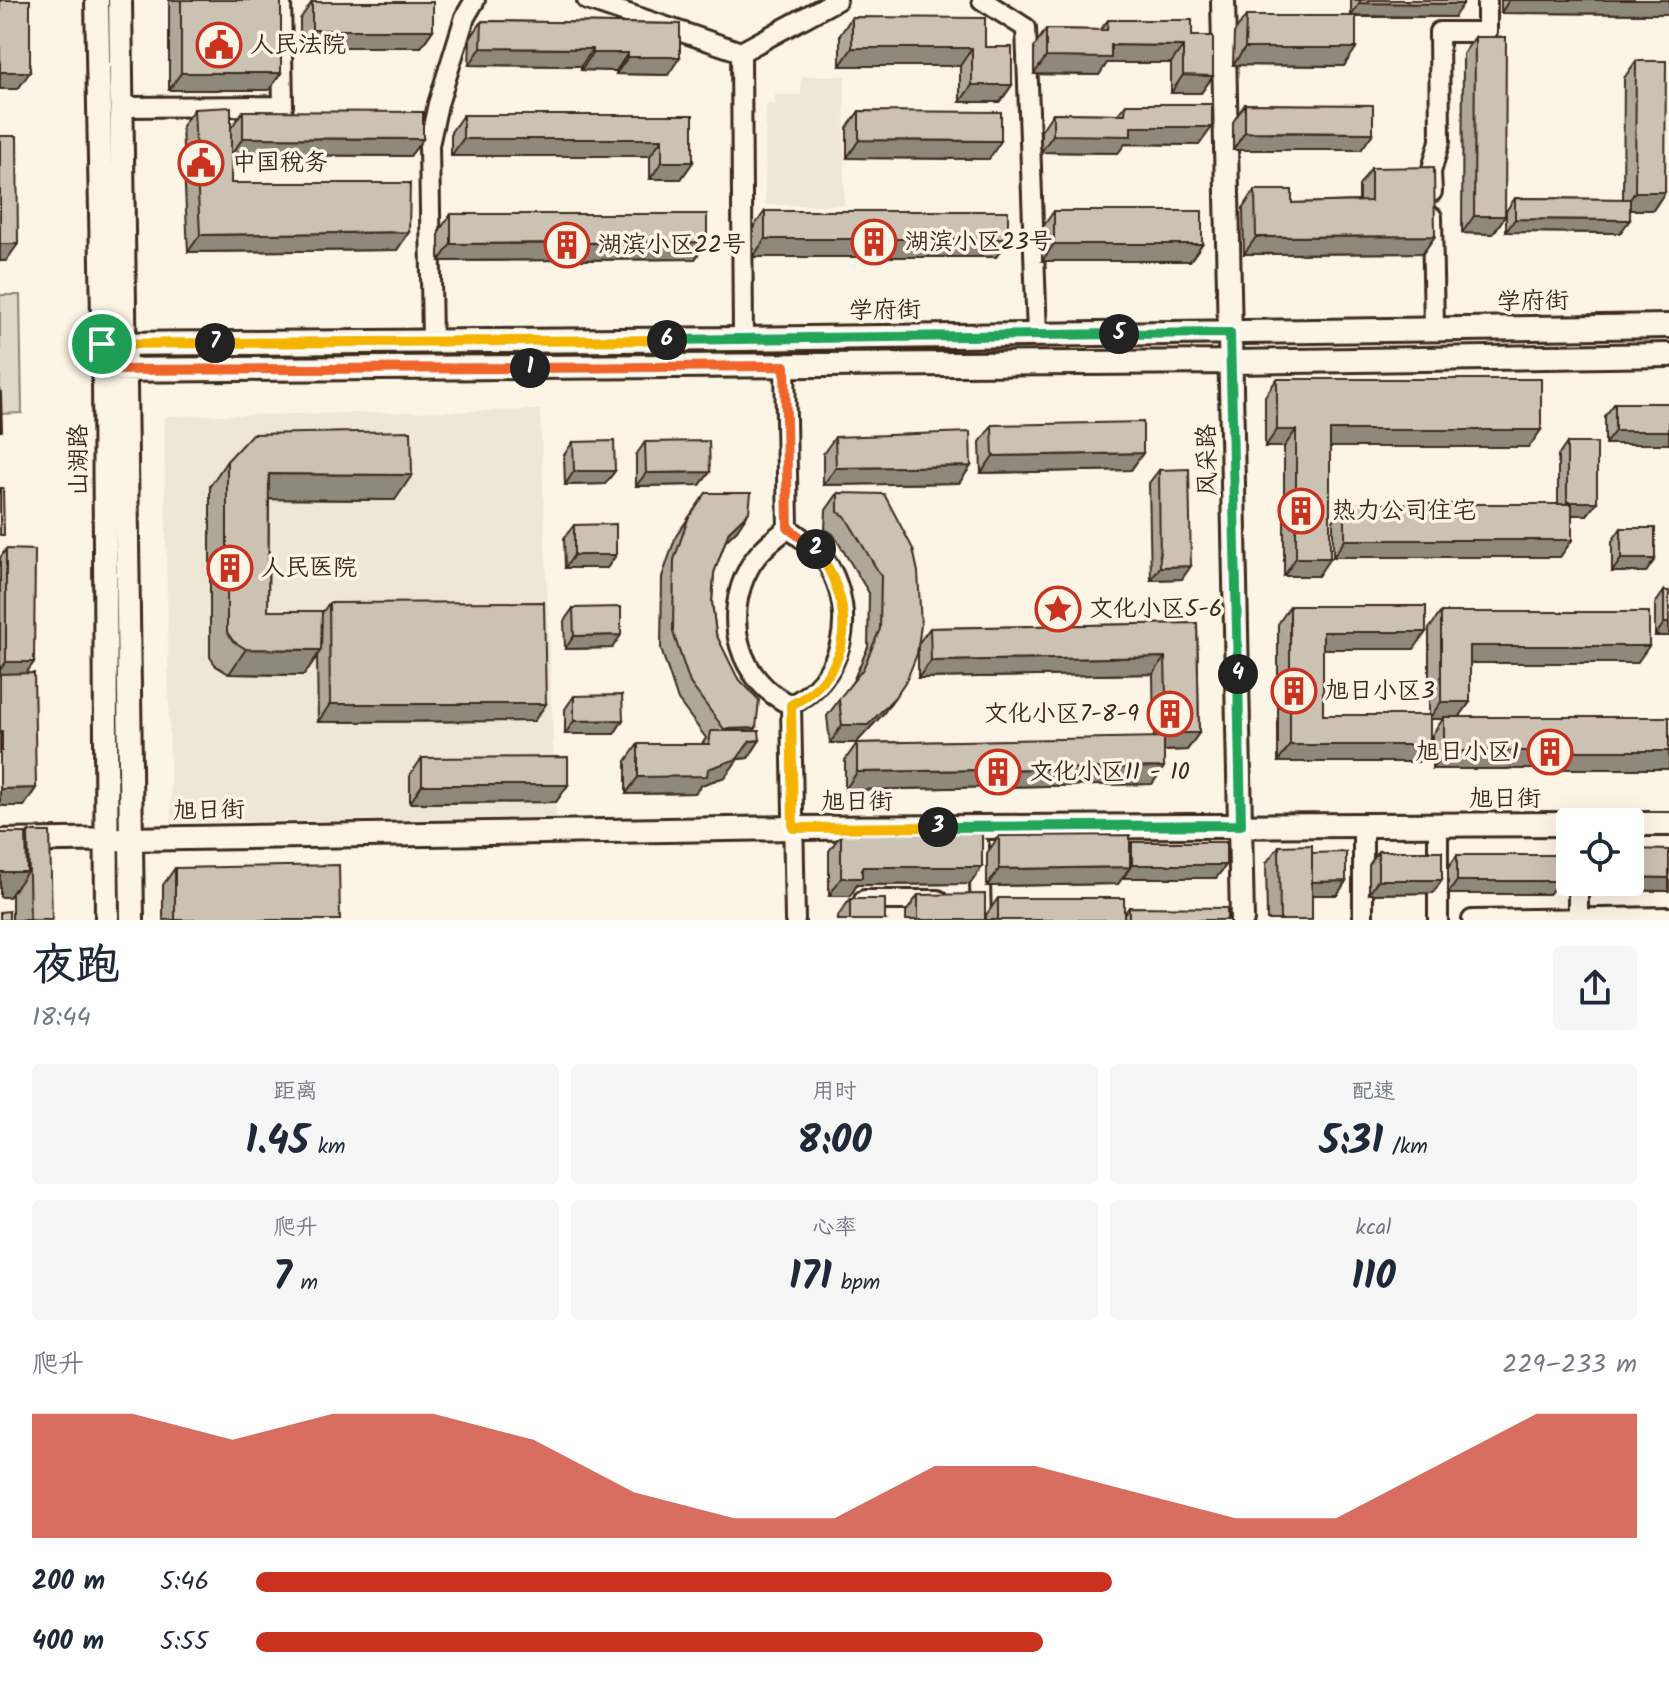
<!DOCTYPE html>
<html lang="zh">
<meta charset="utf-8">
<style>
:root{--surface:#fff;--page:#f6f6f7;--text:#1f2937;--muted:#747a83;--accent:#c8321e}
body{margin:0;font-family:Kalam,"LXGW WenKai TC",sans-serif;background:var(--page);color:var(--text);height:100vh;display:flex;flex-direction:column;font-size:30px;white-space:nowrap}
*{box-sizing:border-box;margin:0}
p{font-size:26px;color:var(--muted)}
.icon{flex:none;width:44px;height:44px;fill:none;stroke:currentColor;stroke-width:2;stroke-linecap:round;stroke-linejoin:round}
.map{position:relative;height:920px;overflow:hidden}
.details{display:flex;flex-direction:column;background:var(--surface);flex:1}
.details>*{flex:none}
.buttons{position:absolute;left:1556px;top:808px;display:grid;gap:16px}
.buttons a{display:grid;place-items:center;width:88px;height:88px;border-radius:8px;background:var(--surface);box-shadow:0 8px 32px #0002;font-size:40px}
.pin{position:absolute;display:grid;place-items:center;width:68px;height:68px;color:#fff;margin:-34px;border:4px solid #fff;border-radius:50%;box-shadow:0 2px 8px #0007}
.km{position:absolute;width:40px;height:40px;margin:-20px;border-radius:50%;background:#222;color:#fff;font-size:22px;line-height:40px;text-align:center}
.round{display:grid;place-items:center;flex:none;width:84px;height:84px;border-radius:8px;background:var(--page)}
.head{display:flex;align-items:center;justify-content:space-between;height:136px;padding:0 32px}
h1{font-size:44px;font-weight:700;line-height:60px}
.stats{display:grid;grid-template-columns:repeat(3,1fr);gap:12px;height:136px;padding:8px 32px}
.stats div{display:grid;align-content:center;border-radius:8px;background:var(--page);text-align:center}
.stats b{font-size:40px;font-weight:700}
.stats small{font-size:22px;font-weight:400}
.stats p{font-size:22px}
.chart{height:224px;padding:16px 32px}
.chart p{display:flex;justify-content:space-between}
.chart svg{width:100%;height:144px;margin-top:8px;fill:var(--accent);opacity:.7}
ul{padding:0 32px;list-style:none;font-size:26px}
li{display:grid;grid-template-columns:128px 96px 1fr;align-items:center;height:60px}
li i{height:20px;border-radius:10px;background:var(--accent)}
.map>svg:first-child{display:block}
.built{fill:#eee6d6}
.green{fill:#e0d8c8;stroke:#8e8173;stroke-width:2}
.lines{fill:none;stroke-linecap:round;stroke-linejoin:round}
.minor-casing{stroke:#3b2a1e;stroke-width:24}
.major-casing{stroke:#3b2a1e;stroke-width:28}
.minor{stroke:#fcf5e5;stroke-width:18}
.major{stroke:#fcf5e5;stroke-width:22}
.wall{fill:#afa79a;stroke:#3b2a1e;stroke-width:2}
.shaded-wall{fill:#8f887d;stroke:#3b2a1e;stroke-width:2}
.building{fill:#ccc2b3;stroke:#3b2a1e;stroke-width:2}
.split-1-casing{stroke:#fff;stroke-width:16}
.split-2-casing{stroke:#fff;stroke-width:16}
.split-3-casing{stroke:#fff;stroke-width:16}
.split-4-casing{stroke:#fff;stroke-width:16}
.split-5-casing{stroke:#fff;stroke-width:16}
.split-6-casing{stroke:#fff;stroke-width:16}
.split-7-casing{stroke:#fff;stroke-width:16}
.split-8-casing{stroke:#fff;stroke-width:16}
.split-1{stroke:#f0652b;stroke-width:10}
.split-2{stroke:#f0652b;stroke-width:10}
.split-3{stroke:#f5b400;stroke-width:10}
.split-4{stroke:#22a559;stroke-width:10}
.split-5{stroke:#22a559;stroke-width:10}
.split-6{stroke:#22a559;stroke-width:10}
.split-7{stroke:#f5b400;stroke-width:10}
.split-8{stroke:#f5b400;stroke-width:10}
.labels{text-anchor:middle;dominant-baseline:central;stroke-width:7;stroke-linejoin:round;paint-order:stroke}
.poi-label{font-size:24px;fill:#3b2a1e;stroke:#fcf5e5;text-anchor:start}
.street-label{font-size:24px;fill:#3b2a1e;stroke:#fcf5e5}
</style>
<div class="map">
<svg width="1669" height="920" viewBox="0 0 1669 920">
<rect width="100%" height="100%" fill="#fcf5e5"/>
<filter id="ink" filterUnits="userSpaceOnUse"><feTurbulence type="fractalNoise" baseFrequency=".0125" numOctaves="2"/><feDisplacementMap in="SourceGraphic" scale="16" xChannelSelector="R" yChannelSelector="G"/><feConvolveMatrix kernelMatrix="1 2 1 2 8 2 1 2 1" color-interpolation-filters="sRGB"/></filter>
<g filter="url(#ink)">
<!-- built -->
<path class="built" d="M801,76h44l-1,129h-79l1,-101h9v-9h26z
M540,410l16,407 -385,6 -7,-407z"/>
<!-- green -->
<path class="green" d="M0,295h20l2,118 -22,1z"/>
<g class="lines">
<!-- minor casing -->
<g class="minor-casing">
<path id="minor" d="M587,0l154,52
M982,0l44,28 11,307
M122,107l161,-1 -2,-106
M1432,192l-1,-20 9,-31 -1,-109h48v-32
M1432,217l2,113
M743,339l-2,-287 96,-52
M432,342l-3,-197 9,-41 27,-87 10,-17
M785,366l3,162c-15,12 -30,23 -39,40 -27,49 -11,113 42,137
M788,528c16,12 31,21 41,38 28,50 14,113 -38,139l4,215
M1363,825v95
M1438,825v95
M979,846l2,74
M1578,882v37
M864,900h74
M1472,920l197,-3"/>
</g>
<!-- major casing -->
<g class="major-casing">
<path id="major" d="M97,0l7,370 3,550
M120,0l12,920
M1223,0l19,920
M102,344l641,-5 926,-13
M104,370l1128,-8 437,-7
M1630,824h39
M0,841l793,-13 777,-4"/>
</g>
<!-- minor -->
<use href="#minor" class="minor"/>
<!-- major -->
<use href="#major" class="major"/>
</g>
<!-- wall -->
<path class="wall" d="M169,0h112v73l-12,17h-100z
M1351,0h112l-9,17h-98l-12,49 -111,-1 1,-32 12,-17h105z
M1501,0h168v14l-168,-1z
M312,2l121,28 -12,17h-121v-28z
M852,17l133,30 27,38 -12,17h-40v-36h-120v-31z
M1108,20l84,16 21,40 -12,17h-30v-30h-64l-8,12 -65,-1v-27l12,-18 54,1z
M482,21l198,3 -12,51 -52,-1v-3l-35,-1v-4l-112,-1 1,-26z
M1475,37l30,179 -12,18 -31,-1 1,-179z
M1636,61l29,131 -12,18h-23l-10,23 -114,-1v-21l9,-13 108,1 1,-121z
M1126,104l73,41 -74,-1 -7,9 -77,-1v-21l12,-18 65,1z
M1245,104l128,29 -12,17h-128v-28z
M194,109l37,19 12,-17 180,28 -13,17 -179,-1v28l178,49 -12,18 -209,2 -6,-126z
M859,111l130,48 -142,-1v-30z
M463,115h230v47l-12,17h-31v-23h-199v-24z
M1371,168l64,68 -12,17 -179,1 -1,-46 12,-18 37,13 67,-2v-15z
M765,211l243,28 -12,18h-243v-29z
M1054,211l148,33 -12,17h-148v-33z
M451,214l256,28 -12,17 -256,2v-30z
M1277,379l252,68h-199l-12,129h-34v-129h-19v-51z
M1615,403l54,41h-64v-28z
M992,425l151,28 -12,17 -150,3 -1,-31z
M835,437l136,29 -12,17 -136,2v-31z
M573,442l42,29 -10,13 -40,1 -1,-30z
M645,442l65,30 -10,13 -64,1v-31z
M1567,443l30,59 -10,13h-15v25l-12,17h-227v-36l12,-17h213v-48z
M227,461l168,39 -126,-1 -1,112 54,2 7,-10 217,101 -12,17 -216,1 -1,-66 -13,19 -75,-1 -13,-8 -6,-9v-171z
M1159,470l23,109 -31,1 -2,-97z
M706,493l31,37 -11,10 -12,33 -2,29 4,32 38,97 6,9 -12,18 -10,1 -13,18 -24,8 -6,8 -69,1v-33l12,-17h64l4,-6 -28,-38 -17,-51 1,-72 14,-41z
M838,493l80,151 12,-16 267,-5 2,110 -12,17 -23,1v16l-12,17 -307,6v-30l12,-17 297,-5 -1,-64 -235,4v-29l-35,65 -27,29h-26l-3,-27 26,-35 15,-34 1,-54 -36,-59 -8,-5 1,-19z
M574,525l42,30 -9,13h-42l-1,-30z
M1621,528l34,31 -9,13h-34v-31z
M6,549l28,113 -8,11 10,115 -12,18h-24v-248z
M1664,591l5,45h-14v-32z
M1290,606l124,43h-91v66h106v-86l12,-17 196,51h-167v39l-11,15 210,52h-237v-34l11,-16h-13l-12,43h-140v-138z
M573,608l39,40 -47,1 -1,-28z
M574,696l49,24 -9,14h-49v-25z
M422,758l146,27 -12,17 -146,1v-28z
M28,832l24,88h-40v-27l-3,4 17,-61z
M841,834l141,33 -12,17 -113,1 -7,11h-21v-45z
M999,836l131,9 2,-3 94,23 -10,13h-93v-1l-5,7 -131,2v-33z
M1279,846l33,7 34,28 -9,14h-25v25h-45l-1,-57z
M1669,850v41l-70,-1v-8h31z
M1378,851l64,29 -9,13 -64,1v-29z
M1457,855l102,26 -10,13h-101v-26z
M175,868l165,52h-177v-35z
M918,895l67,25h-79v-8z
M998,898l126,16 5,-7 98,13h-241v-5z
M850,899l35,21h-47v-4z"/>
<!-- shaded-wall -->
<path class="shaded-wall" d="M1509,0h160v14l-168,-1z
M1360,3l103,1 -9,13 -103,-1z
M312,30h121l-12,17h-121z
M1111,45l72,1 -12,17h-64l-8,12 -65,-1 12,-17z
M481,48l112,1 -12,17 -112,-1z
M852,48h120l-12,18h-120z
M1245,48h111l-12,18 -111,-1z
M593,53h35l-12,18 -35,-1z
M628,57h52l-12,18 -52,-1z
M0,72h30l-12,17h-18z
M181,73h100l-12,17h-100z
M1183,75l30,1 -12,17h-30z
M972,85h40l-12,17h-40z
M1131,127h81l-13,18 -74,-1 -7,9 -77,-1 12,-17z
M1245,132l128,1 -12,17h-128z
M243,138l180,1 -13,17 -179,-1z
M463,139h199l-12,17h-199z
M859,140l142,1 -12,18 -142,-1z
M662,162h31l-12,17h-31z
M1635,192h30l-12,18h-30z
M1474,216h31l-12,18 -31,-1z
M1515,219l115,1 -10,13 -114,-1z
M409,232l-12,18 -209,2 12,-17z
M1435,236l-12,17 -179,1 12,-17z
M765,239h243l-12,18h-243z
M707,242l-12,17 -256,2 12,-17z
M0,244h18l-12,17h-6z
M1054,244h148l-12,17h-148z
M1277,430h19l-12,17h-19z
M1330,430h211l-12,17h-211z
M1615,431h54v13h-64z
M1143,453l-12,17 -150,3 12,-17z
M971,466l-12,17 -136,2 13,-17z
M574,471h41l-10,13 -40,1z
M710,472l-10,13 -64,1 10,-13z
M269,474l143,1 -17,25 -144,-1z
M1567,502h30l-10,13h-29z
M749,512l-12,18 -20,19 12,-18z
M1345,540h227l-12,17h-227z
M574,555h42l-9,13h-42z
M1296,558h34l-12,18h-34z
M1621,559h34l-9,13h-34z
M1191,566l-9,13 -31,1 9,-13z
M1664,623h5v13h-14z
M1323,632h103l-12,17h-103z
M621,635l-9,13 -47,1 9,-13z
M1470,646h179l-12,17h-179z
M246,649l75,1 -17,25 -75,-1z
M1165,657l-12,17 -235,4 13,-17z
M6,662h28l-12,17h-22v-9z
M895,697l-12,17 -27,29h-26l12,-18z
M1441,702h29l-12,17h-29z
M330,704h216l-12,17 -216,1z
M623,720l-9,14h-49l9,-13z
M756,728l-12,18h-32l12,-17z
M1167,733h32l-12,17 -32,1z
M760,740l-12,18 -10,1 -13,18 -24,8 -6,8 -69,1 12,-17 70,-8 42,-28z
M1290,745h140l-12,17h-140z
M1444,751h225v18h-237z
M1164,767l-12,17 -307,6 12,-18z
M422,785h146l-12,17 -146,1z
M36,788l-12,18h-24v-17z
M1132,865h94l-10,13h-93z
M862,867h120l-12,17 -113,1 -7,11h-21l12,-18z
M1130,867l-12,17 -131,2 12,-17z
M0,872h27l-18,25h-9z
M1630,877l39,1v13l-70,-1 5,-8h26z
M1378,880h64l-9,13 -64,1z
M1346,881l-9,14h-37l9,-13z
M1457,881h102l-10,13h-101z"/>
<!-- building -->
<path class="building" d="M0,0h30v72h-30z
M181,0h100v73h-100z
M1360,0h103v4l-103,-1z
M312,2h121v28h-121z
M1246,16h110v32h-111z
M852,17l133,1v29h27v38h-40v-37h-120z
M1108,20h84v16h21v40l-30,-1v-29l-72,-1v13l-65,-1v-28l61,1z
M482,21l198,3v33h-52v-4h-35v-4l-112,-1z
M1475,37h31l-1,179h-31z
M1636,61h30l-1,131h-30z
M1126,104h86v23h-81v9l-78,-1v-22l72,1z
M1245,104l128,1v28l-128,-1z
M231,107v76h179l-1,49 -209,3 -6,-126z
M243,111l180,1v27l-180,-1z
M859,111l142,1v29l-142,-1z
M463,115h230v47h-31v-23h-199z
M0,136h17l1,108h-18z
M1434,167l1,69 -179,1 -1,-47h37v13l79,-2v-33z
M1515,198l115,1v21l-115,-1z
M765,211h243v28h-243z
M1054,211h148v33h-148z
M451,214h256v28l-256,2z
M1277,379h264v51h-211v128h-34v-128h-19z
M0,392h1l1,39h-2z
M1615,403h54v28h-54z
M1143,422v31l-150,3 -1,-31z
M411,431l1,44 -143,-1 -1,137h54l-1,39 -75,-1 -13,-8 -6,-9v-171l25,-27z
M970,432l1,34 -135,2 -1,-31z
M614,441l1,30h-41l-1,-29z
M709,441l1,31 -64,1 -1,-31z
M1567,443h30v59h-30z
M1189,469l2,97 -31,1 -1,-97z
M0,488h3l1,47h-4z
M706,493h45l-2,19 -20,19 -15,42 -2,29 4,32 21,43 22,23 -3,28 -32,1 -34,-46 -17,-51 1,-72 14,-41z
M838,493l46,1 29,55 5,23 3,53 -4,29 -10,25 -12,18 -27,28h-26l-3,-26 24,-30 17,-40 1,-53 -36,-60 -7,-4z
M1345,504h227v36h-227z
M616,524v31h-42v-30z
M1621,528h34v31h-34z
M6,549l29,1 -1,112h-28z
M1664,591h5v32h-5z
M544,602l2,102h-216l-1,-101z
M1290,606h136v26h-103v83h107v30h-140z
M621,607v28l-47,1 -1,-28z
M1441,612h208v34h-179v56h-29z
M1197,623l2,110h-32l-2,-76 -234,4 -1,-33z
M34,673l2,115 -36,1v-38h2v-20h-2v-57z
M622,695l1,25 -49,1v-25z
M1444,717h225v34h-225z
M711,731h48l1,9 -10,1 -13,18 -29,10 -1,7 -69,1v-33h71z
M1164,737v30l-307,5v-29z
M568,757v28h-146v-27z
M28,832h22l2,88h-22z
M0,833h26l1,39h-27z
M982,833v34h-120v11h-21v-44z
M1130,835v32l-131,2v-33z
M1132,842h94v23h-94z
M1312,845v75h-32l-1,-74z
M1630,849l39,1v28l-39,-1z
M1378,851h64v29h-64z
M1346,852v29l-34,1v-29z
M1457,855h102v26h-102z
M339,865l1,55h-165v-52z
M985,894v26h-67v-25z
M998,898h126v22h-126z
M850,899h35v21h-35z
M1129,907l98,1v12h-98z
M9,911v9h-9v-8z"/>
</g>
<g class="lines" filter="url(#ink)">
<!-- split-1 casing -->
<g class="split-1-casing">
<path id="split-1" d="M102,344l2,26 426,-2"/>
</g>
<!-- split-2 casing -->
<g class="split-2-casing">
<path id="split-2" d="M530,368l255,-2 3,162 28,21"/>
</g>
<!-- split-3 casing -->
<g class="split-3-casing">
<path id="split-3" d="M816,549c39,53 41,123 -25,156l2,123 145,-1"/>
</g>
<!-- split-4 casing -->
<g class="split-4-casing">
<path id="split-4" d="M938,827l303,-2 -3,-151"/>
</g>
<!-- split-5 casing -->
<g class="split-5-casing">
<path id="split-5" d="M1119,334l111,-1 8,341"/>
</g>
<!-- split-6 casing -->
<g class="split-6-casing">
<path id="split-6" d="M667,340l452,-6"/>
</g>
<!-- split-7 casing -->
<g class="split-7-casing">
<path id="split-7" d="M215,343l452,-3"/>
</g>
<!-- split-8 casing -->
<g class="split-8-casing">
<path id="split-8" d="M102,344l113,-1"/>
</g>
<!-- split-1 -->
<use href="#split-1" class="split-1"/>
<!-- split-2 -->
<use href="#split-2" class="split-2"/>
<!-- split-3 -->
<use href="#split-3" class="split-3"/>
<!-- split-4 -->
<use href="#split-4" class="split-4"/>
<!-- split-5 -->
<use href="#split-5" class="split-5"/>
<!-- split-6 -->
<use href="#split-6" class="split-6"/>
<!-- split-7 -->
<use href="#split-7" class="split-7"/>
<!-- split-8 -->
<use href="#split-8" class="split-8"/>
</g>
<!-- icons -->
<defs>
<g id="civic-ring" transform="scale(2.3)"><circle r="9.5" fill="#fcf5e5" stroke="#c8321e" stroke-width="1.5"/><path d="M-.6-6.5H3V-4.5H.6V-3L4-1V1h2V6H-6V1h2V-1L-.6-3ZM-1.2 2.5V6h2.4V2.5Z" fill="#c8321e"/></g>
<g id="building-ring" transform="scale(2.3)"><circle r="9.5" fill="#fcf5e5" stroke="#c8321e" stroke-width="1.5"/><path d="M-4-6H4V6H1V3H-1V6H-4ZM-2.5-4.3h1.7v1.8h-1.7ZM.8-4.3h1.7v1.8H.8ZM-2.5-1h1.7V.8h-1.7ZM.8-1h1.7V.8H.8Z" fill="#c8321e"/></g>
<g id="sight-ring" transform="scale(2.3)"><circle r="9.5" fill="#fcf5e5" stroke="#c8321e" stroke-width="1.5"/><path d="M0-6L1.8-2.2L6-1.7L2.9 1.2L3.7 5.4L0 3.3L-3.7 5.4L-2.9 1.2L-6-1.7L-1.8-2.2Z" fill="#c8321e"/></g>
</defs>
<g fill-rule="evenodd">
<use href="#civic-ring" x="219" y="45"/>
<use href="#civic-ring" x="201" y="163"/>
<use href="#building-ring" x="874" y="242"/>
<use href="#building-ring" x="567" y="245"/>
<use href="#building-ring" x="1301" y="511"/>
<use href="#building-ring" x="230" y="568"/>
<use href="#sight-ring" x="1058" y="609"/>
<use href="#building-ring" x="1294" y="691"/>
<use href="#building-ring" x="1170" y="714"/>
<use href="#building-ring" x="1550" y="752"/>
<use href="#building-ring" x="998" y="772"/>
</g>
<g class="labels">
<!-- poi labels -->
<g class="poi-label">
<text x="250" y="45">人民法院</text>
<text x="232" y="163">中国税务</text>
<text x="905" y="242">湖滨小区23号</text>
<text x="598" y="245">湖滨小区22号</text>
<text x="1332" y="511">热力公司住宅</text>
<text x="261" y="568">人民医院</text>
<text x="1089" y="609">文化小区5-6</text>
<text x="1325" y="691">旭日小区3</text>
<text x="1139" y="714" text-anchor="end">文化小区7-8-9</text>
<text x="1519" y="752" text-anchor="end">旭日小区1</text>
<text x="1029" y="772">文化小区11 - 10</text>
</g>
<!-- street labels -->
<g class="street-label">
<text transform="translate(1533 302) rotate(-1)">学府街</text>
<text transform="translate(885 311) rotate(-1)">学府街</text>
<text transform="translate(79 460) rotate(-90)">山湖路</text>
<text transform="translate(1208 460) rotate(-91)">风采路</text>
<text x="1505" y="799">旭日街</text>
<text x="857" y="802">旭日街</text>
<text transform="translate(209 811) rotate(-1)">旭日街</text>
</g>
</g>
</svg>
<div class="buttons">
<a><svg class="icon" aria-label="locate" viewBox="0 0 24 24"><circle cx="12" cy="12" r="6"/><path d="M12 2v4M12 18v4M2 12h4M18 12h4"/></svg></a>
</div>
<div class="pin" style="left:102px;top:344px;background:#1e9e55"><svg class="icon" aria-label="arrive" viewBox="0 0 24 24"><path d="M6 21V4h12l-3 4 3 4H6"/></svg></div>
<b class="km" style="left:530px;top:368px">1</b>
<b class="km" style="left:816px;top:549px">2</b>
<b class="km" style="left:938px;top:827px">3</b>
<b class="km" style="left:1238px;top:674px">4</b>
<b class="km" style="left:1119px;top:334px">5</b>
<b class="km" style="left:667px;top:340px">6</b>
<b class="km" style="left:215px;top:343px">7</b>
</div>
<section class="details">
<div class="head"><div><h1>夜跑</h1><p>18:44</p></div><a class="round"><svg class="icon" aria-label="share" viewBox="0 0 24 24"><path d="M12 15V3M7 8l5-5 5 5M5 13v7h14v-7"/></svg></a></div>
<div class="stats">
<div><p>距离</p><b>1.45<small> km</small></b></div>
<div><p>用时</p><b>8:00</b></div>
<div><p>配速</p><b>5:31<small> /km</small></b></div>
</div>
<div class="stats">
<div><p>爬升</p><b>7<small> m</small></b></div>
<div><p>心率</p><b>171<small> bpm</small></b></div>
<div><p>kcal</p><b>110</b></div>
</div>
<div class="chart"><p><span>爬升</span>229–233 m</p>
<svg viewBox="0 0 160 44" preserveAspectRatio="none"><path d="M0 44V6L10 6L20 14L30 6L40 6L50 14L60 30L70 38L80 38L90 22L100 22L110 30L120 38L130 38L140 22L150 6L160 6V44z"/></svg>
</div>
<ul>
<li><b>200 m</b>5:46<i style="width:62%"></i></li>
<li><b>400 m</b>5:55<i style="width:57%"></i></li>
</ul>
</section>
